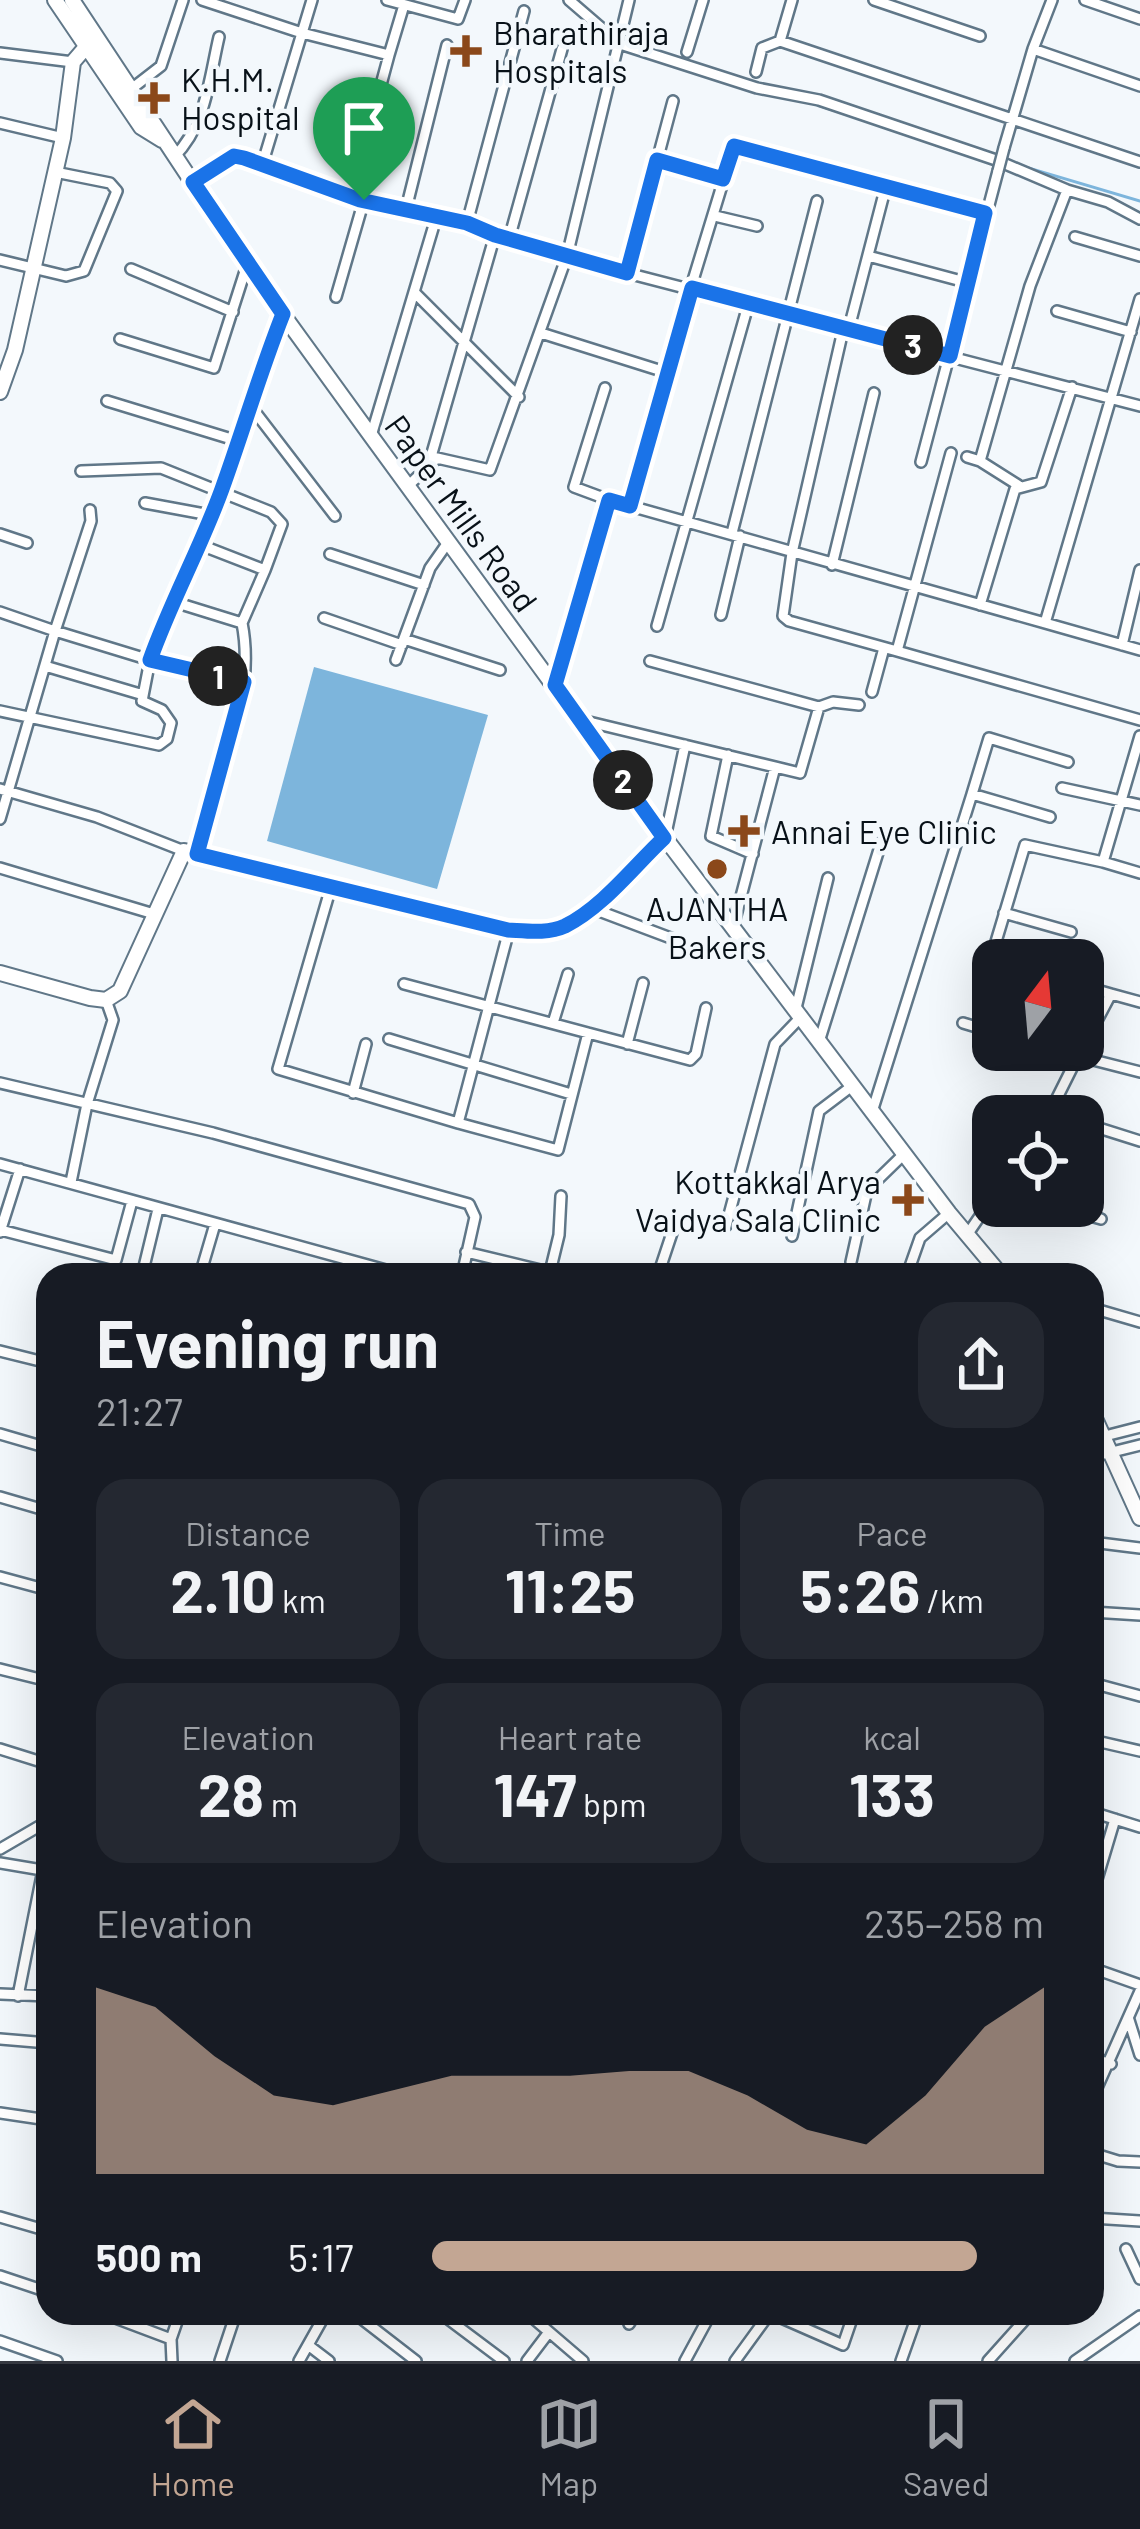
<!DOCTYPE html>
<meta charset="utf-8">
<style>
:root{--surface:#171b24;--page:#242831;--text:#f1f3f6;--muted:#9ea1a6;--line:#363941;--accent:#c3a693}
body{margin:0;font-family:Barlow,sans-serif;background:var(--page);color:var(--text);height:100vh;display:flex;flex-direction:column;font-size:45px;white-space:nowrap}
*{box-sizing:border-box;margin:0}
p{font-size:39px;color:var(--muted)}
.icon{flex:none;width:66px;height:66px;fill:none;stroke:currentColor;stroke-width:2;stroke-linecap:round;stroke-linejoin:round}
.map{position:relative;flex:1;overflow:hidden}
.sheet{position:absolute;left:36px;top:1263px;width:1068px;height:1062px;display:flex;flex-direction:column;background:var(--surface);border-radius:36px;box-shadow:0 12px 48px #0002}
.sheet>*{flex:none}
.needle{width:78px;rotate:16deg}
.buttons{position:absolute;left:972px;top:939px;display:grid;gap:24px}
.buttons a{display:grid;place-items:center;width:132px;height:132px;border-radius:24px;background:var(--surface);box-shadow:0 12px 48px #0002;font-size:60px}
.pin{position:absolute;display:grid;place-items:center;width:102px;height:102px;color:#fff;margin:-123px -51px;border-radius:50% 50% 50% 0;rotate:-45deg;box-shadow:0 0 12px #0007}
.pin .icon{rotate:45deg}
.km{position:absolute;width:60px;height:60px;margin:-30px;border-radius:50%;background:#222;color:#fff;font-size:33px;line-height:60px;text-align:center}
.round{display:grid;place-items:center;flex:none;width:126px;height:126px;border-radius:36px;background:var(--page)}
.head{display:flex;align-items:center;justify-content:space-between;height:204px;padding:0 60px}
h1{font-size:66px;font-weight:700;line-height:90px}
.stats{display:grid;grid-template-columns:repeat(3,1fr);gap:18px;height:204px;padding:12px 60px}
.stats div{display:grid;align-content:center;border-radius:30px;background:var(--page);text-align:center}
.stats b{font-size:60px;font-weight:700}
.stats small{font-size:33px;font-weight:400}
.stats p{font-size:33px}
.chart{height:336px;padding:24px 60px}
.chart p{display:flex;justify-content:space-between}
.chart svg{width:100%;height:216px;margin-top:12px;fill:var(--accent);opacity:.7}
ul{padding:0 60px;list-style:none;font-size:39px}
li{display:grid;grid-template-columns:192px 144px 1fr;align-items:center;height:90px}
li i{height:30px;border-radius:15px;background:var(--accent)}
.tabs{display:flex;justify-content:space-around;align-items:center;height:168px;border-top:3px solid var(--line);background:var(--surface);font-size:33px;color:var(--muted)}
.tabs a{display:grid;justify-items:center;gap:6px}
.tabs .active{color:var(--accent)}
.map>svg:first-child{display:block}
.water{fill:#7db5dc}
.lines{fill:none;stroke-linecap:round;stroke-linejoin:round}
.stream{stroke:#7db5dc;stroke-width:3}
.street-casing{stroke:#607788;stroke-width:14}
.secondary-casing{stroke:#607788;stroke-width:18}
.street{stroke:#fff;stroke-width:9}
.secondary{stroke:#fff;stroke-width:14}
.street-bridge-casing{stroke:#607788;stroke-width:14;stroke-linecap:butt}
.street-bridge{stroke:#fff;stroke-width:9}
.route-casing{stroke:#fff;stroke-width:24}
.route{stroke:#1a73e8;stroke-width:15}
.poi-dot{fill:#8b481a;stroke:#f3f8fc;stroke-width:4.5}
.labels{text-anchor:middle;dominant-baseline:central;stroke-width:9;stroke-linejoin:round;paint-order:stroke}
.poi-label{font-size:33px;fill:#081118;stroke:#f3f8fc;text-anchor:start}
.street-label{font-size:33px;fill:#081118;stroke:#f3f8fc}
</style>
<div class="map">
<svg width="1140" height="2361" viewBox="0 0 1140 2361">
<rect width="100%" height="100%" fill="#f3f8fc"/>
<!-- water -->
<path class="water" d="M314,667l174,48 -51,174 -170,-48z"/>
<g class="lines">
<!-- stream -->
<path class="stream" d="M607,26l45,23
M808,102l25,8
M1015,164l125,37"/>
<!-- street casing -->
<g class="street-casing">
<path id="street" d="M202,0l100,33 87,22 -38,141
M387,0l71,19 7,-19
M569,0l51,44 137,44 62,12 177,60 71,30 41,12 32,17
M792,0l-12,41 360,121
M874,0l106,36
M1085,0l55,19
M1033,49l19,-49
M687,52l16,-52
M0,53l73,9
M389,55l15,-50
M756,72l6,-24 18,-7
M130,90l31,-24 22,-66
M0,123l63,15
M1004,148l29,-99 107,37
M174,157c32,-32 35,-77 45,-120
M657,161l66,18
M263,162l49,-162
M193,182l41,-26 10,1 116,43 77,15 190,58 513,133
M406,209l41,-164
M715,216l42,10
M467,223l57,-212
M1075,237l65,19
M509,239l53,-190
M868,256l101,27
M0,260l66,16 18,-5 33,-80 -7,-8 -55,-11
M131,269l102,43
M627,273l46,-172
M416,294l103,103
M336,297l28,-97
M1140,299l-95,324 95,27
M1057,311l74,21
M844,326l-52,227 -9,63 6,5 108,30
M849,328l37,-142
M541,333l124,39
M120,339l94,29 33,-103
M605,388l-31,99 35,13
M107,401l131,40
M249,404l86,112
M371,436l66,-221
M951,453l-54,198 243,69
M967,457l13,4 50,-175 37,-96
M430,460l65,-225
M980,461l38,24
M921,462l77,-291
M81,471l80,-3 110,44 11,12 -17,46 -67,-26
M409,485l28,-27 53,12 77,-214 62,-256
M145,503l65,12
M630,506l35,-134 69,-226 251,67
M732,533l85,-332
M0,534l27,9
M330,554l94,31
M832,565l42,-172
M171,601l49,-106 39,-121 24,-58
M980,605l35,-116 26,-7 31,-95
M0,612l55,19 36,-110 -1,-11
M721,615l19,-79
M324,618l78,27
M242,623l23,-53
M657,626l92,-324
M404,639l96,31
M1122,645l18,-75
M396,660l34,-92 19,-27
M45,666l95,28
M555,685l54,-185 436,123
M872,692l12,-44
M819,707l14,-5 26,3
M0,711l159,34 8,-6 4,-16 -9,-13 -20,-9 8,-41 94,23
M581,720l219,53 19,-66 -169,-46
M1140,736l-37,126 37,11
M728,755l-17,81 42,18
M1062,788l78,17
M0,789l97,28 87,34
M972,794l17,-56 79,24
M0,819l55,-188 95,29 21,-59 71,22c15,75 -24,159 -45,231
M665,838l20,-93
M0,868l154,46
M331,887l-53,182 180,54 51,-193
M591,908l85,32
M1004,913l67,19
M733,927l42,-160
M1002,960l-7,-15 30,-100 78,17
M404,984l184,49
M1083,986l28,8
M796,1008l32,-130
M553,1023l15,-49
M963,1023l30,9
M389,1039l182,55
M819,1042l62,-199
M627,1044l16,-61
M1083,1047l28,-53 29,8
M1054,1050l86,22
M0,1083l213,50 256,71 6,13 -13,58
M353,1093l13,-49
M872,1112l100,-318 78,23
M1048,1116l30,-60
M458,1123l100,27 30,-117 102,27 6,-6 10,-46
M1083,1123l57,18
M0,1164l404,111
M71,1182l16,-78 26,-84 -7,-20
M1054,1206l47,13
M726,1226l49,-182 27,-28
M1,1230l115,30 16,-59
M0,1232l20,-63
M967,1235l26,-38
M792,1236l27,-125 33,-25
M466,1252l95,23
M851,1262l16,-72 37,-36
M550,1272l9,-37 2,-39
M142,1275l16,-66
M200,1275l15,-51
M658,1275l17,-51
M907,1275l13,-37 29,-25
M1092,1308l48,14
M0,1351l48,12
M0,1434l48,14
M1105,1436l35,-9
M1092,1457l48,-12
M0,1497l48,14
M1092,1542l48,6
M0,1577l48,13
M1092,1612l48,3
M0,1669l48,12
M1092,1683l48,13
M1092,1740l48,11
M0,1749l48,15
M1092,1812l48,15
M0,1849l48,-28
M0,1863l48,8
M1092,1896l23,-77
M1092,1968l48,17
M0,1994l48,2
M18,1996l25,-126
M1129,2020l11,35
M0,2039l48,4
M1092,2058l19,6
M1092,2099l48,-108
M0,2113l48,7
M1092,2153l26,8 22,1
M0,2217l48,14
M1092,2218l48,3
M1126,2249l14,30
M0,2276l48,16
M102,2313l69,26 1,22
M354,2313l62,48
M440,2313l64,48
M527,2313l56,48
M629,2324l7,-11
M171,2339l9,-26
M0,2341l57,20
M308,2345l21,16
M220,2361l16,-48
M299,2361l27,-48
M527,2361l22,-29
M685,2361l26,-48
M735,2361l35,-48 73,32 11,-32
M901,2361l17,-48
M988,2361l43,-48
M1075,2361l65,-45"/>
</g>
<!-- secondary casing -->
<g class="secondary-casing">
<path id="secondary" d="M55,0l86,127 21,13
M72,0l175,265 124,171 294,402 284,375 52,62
M0,392l15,-42 48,-212 10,-76 12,-14
M0,973l90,25 16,2 14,-9 64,-140 325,79c18,1 39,4 56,-4 38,-18 70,-60 100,-88
M1092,1412l48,106"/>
</g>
<!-- street -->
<use href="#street" class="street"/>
<!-- secondary -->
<use href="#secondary" class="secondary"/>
<!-- street-bridge casing -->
<g class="street-bridge-casing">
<path id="street-bridge" d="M998,171l6,-23"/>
</g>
<!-- street-bridge -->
<use href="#street-bridge" class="street-bridge"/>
</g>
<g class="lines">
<!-- route casing -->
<g class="route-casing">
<path id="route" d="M734,146l251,67 -35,143 -258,-68 -62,218 -21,-6 -54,185 109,153c-30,28 -61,69 -99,88 -17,8 -38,5 -57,4l-311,-76 47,-172 -94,-22c21,-59 51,-113 72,-171 21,-58 38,-117 61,-175l-90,-132 41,-26 10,2 116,42 107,23 28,12 132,38 30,-113 66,19z"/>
</g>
<!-- route -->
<use href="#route" class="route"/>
</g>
<!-- markers -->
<g class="poi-dot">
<path d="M460 33h12v12h12v12h-12v12h-12v-12h-12v-12h12z"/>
<path d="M148 80h12v12h12v12h-12v12h-12v-12h-12v-12h12z"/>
<path d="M738 813h12v12h12v12h-12v12h-12v-12h-12v-12h12z"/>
<circle cx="717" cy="869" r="12"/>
<path d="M902 1182h12v12h12v12h-12v12h-12v-12h-12v-12h12z"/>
</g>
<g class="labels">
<!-- poi labels -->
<g class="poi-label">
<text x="493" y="32">Bharathiraja<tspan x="493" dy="38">Hospitals</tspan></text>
<text x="181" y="79">K.H.M.<tspan x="181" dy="38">Hospital</tspan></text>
<text x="771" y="831">Annai Eye Clinic</text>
<text x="717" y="908" text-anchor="middle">AJANTHA<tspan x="717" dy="38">Bakers</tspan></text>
<text x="881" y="1181" text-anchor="end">Kottakkal Arya<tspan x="881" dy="38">Vaidya Sala Clinic</tspan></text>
</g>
<!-- street labels -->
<g class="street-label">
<text transform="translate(462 513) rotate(54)">Paper Mills Road</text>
</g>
</g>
</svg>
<div class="buttons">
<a><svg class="needle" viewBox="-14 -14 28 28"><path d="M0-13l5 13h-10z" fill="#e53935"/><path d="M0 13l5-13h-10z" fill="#9ea1a6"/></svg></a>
<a><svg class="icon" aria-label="locate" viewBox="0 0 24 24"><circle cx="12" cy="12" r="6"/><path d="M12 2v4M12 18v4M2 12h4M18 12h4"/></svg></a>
</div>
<div class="pin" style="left:364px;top:200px;background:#1e9e55"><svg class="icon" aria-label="arrive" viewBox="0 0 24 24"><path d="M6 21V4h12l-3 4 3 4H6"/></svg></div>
<b class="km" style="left:218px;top:676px">1</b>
<b class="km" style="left:623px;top:780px">2</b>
<b class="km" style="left:913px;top:345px">3</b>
<section class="sheet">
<div class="head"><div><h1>Evening run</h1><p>21:27</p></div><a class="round"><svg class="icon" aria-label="share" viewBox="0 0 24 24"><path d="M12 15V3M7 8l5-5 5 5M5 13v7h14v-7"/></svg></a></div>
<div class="stats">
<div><p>Distance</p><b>2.10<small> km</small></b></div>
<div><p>Time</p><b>11:25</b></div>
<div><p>Pace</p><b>5:26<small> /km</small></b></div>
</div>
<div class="stats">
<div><p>Elevation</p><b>28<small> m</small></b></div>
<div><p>Heart rate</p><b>147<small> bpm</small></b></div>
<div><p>kcal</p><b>133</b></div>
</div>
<div class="chart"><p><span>Elevation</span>235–258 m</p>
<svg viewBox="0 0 160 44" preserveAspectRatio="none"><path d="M0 44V6L10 10L20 20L30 28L40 30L50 27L60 24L70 24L80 24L90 23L100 23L110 28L120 35L130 38L140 28L150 14L160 6V44z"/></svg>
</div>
<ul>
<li><b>500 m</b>5:17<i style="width:89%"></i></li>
</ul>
</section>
</div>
<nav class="tabs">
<a class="active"><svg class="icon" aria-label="home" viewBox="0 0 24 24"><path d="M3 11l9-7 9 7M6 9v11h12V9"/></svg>Home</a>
<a><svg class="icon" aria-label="map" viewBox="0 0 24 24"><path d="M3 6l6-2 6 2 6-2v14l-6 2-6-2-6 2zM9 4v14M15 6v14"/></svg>Map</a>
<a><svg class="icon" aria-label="saved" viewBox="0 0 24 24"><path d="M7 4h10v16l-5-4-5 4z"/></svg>Saved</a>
</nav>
